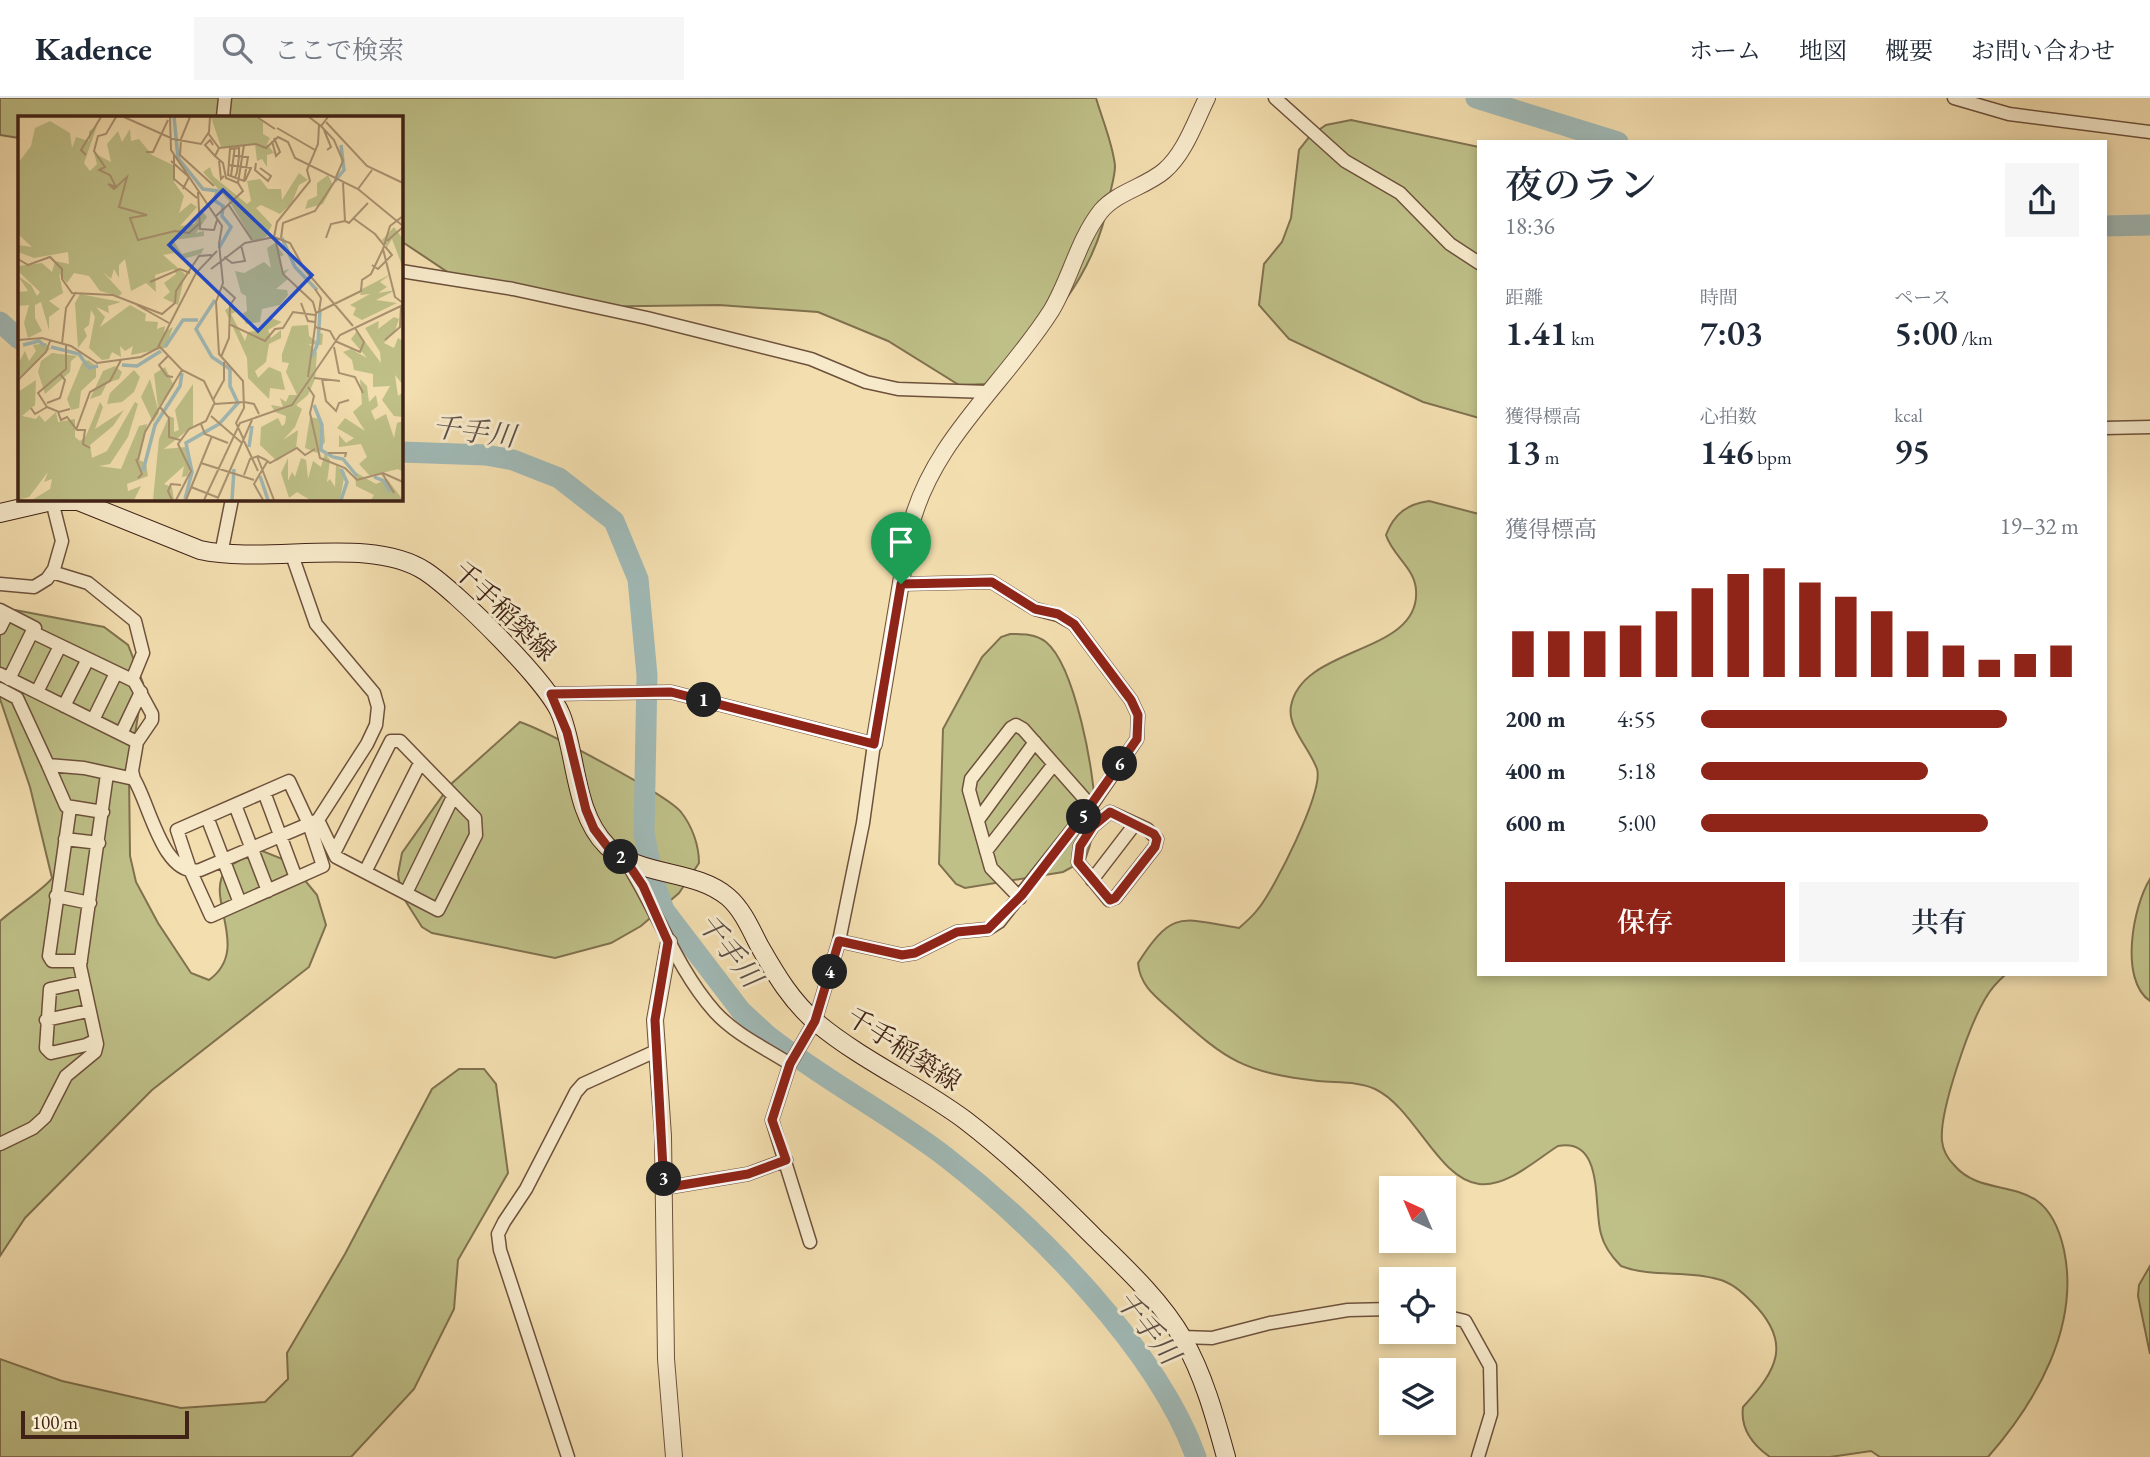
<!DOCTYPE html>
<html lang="ja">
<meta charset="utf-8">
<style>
:root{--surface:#fff;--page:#f6f6f7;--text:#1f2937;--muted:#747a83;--line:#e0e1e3;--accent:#8f2418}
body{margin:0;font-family:"EB Garamond","Noto Serif JP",serif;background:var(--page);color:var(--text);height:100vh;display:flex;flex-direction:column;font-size:26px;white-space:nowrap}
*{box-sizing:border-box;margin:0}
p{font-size:23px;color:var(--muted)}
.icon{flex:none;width:38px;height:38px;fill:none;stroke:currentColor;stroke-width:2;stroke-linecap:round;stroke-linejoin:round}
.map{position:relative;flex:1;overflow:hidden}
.panel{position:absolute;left:1477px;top:42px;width:630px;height:836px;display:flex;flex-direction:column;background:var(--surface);border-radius:0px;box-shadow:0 4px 10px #0003}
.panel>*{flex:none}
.needle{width:46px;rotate:316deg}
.tools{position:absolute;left:1379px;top:1078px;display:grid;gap:14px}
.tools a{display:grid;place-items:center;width:77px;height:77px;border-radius:0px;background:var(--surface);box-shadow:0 4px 10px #0003;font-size:35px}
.scale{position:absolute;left:21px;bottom:18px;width:168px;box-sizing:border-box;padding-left:7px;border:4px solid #402216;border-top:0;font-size:19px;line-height:24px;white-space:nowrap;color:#402216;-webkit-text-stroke:5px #f7eacb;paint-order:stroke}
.pin{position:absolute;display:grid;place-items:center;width:60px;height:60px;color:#fff;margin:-72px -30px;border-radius:50% 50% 50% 0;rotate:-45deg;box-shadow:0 0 7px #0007}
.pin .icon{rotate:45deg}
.km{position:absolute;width:35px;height:35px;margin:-18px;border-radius:50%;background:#222;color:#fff;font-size:19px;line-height:35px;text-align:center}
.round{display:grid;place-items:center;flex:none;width:74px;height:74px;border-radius:0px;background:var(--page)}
.head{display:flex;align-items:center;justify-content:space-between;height:119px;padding:0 28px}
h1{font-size:38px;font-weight:600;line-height:52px}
.figures{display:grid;grid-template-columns:repeat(3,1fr);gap:10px;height:119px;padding:7px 28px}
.figures div{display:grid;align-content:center}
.figures b{font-size:35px;font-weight:600}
.figures small{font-size:19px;font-weight:400}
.figures p{font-size:19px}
.chart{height:196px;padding:14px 28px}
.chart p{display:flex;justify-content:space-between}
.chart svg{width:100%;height:126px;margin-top:7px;stroke:var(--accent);stroke-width:6}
.button{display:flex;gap:14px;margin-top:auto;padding:14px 28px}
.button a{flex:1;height:80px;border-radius:0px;background:var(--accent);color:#fff;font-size:28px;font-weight:600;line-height:80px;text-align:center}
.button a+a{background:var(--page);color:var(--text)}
ul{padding:0 28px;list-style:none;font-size:23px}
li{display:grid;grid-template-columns:112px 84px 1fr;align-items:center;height:52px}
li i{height:18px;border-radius:9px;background:var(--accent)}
header{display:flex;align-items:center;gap:42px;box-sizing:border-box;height:98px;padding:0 35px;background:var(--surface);border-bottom:2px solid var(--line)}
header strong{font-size:33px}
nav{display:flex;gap:38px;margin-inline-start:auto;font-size:24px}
.search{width:490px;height:63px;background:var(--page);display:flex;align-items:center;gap:18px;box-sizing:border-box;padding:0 24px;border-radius:0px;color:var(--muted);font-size:26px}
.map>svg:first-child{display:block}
.green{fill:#bfc088;stroke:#80714f;stroke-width:2}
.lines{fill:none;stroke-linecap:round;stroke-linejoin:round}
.river{stroke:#a0b9b6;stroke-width:21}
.minor-casing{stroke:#6d513c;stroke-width:15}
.tertiary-casing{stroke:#6d513c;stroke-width:18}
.secondary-casing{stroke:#402216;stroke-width:20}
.minor{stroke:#f7eacb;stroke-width:12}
.tertiary{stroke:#f7eacb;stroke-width:16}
.secondary{stroke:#f7eacb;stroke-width:18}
.route-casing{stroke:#fff;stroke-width:14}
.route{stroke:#8f2418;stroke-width:9}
.labels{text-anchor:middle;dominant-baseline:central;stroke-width:6;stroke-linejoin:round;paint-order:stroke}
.street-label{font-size:26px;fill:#402216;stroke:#f7eacb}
.water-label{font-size:28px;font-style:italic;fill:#5d4f46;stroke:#f7eacb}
.inset-river{fill:none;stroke:#a0b9b6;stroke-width:3.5}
.inset-road{fill:none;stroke:#ab9372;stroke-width:2}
.view{fill:#1d4ed8;fill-opacity:0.15;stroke:#1d4ed8;stroke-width:3.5}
.inset-edge{fill:none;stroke:#402216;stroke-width:3.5}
</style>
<header>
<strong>Kadence</strong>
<div class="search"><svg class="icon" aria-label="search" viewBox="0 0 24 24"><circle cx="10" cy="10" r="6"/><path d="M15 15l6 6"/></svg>ここで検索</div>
<nav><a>ホーム</a><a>地図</a><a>概要</a><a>お問い合わせ</a></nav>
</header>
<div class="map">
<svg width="2150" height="1359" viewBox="0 0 2150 1359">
<rect width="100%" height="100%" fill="#f3deaf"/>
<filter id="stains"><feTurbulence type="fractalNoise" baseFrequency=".00286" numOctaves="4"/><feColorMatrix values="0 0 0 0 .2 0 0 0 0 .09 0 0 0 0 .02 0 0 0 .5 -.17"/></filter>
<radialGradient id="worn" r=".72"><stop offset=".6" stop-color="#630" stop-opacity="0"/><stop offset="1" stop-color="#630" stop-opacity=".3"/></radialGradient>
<!-- green -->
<path class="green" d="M0,0h1096c6,21 17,46 19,68 0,10 -4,22 -6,32 -13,78 -64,133 -120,186l-30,1 -71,-44 -70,-29 -99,-7 -151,2 -113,-30 -54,-36v-124h-382v21l-19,-3z
M1351,22l128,27v271l-56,-16 -134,-63 -30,-34 5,-41 18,-22 9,-24 8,-68 11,-14 16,-11z
M1429,403l50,13v461h526c-8,7 -15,15 -20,24 -16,27 -46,113 -43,142 1,9 6,18 12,24 22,26 55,18 82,35 16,11 24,32 28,50 16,76 -27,151 -76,207h-108l-9,-6 -41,6h-60c-17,-12 -30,-28 -27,-50 34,-37 50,-64 9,-105 -10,-10 -21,-20 -35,-23 -31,-9 -65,-1 -96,-13 -8,-8 -17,-20 -20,-32 -8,-27 4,-97 -43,-88 -21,13 -52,42 -79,38 -41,-5 -64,-76 -104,-95 -16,-8 -40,-6 -57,-8 -74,-9 -90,-19 -145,-69 -17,-15 -33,-26 -35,-49 35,-55 44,-44 101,-35 7,-6 14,-12 19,-19 16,-19 66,-118 59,-140 -7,-20 -30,-42 -26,-63 11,-61 130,-51 125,-116 -1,-22 -24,-35 -30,-55 8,-21 21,-31 43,-34z
M15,512l89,17 24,18 15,38 -14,90 1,83 6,26 22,41 33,50 18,7c44,-32 -7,-84 18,-111 7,-8 23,-14 33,-19l30,12 27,33 9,30 -17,42 -157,123 -127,128 -25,38v-335c11,-10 48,-35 52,-43l-22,-91 -30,-88v-75z
M1010,536c13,0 26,0 36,8 29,24 49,132 49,170 0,16 -4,32 -10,48l-22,12 -98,16 -9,-4 -17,-20 4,-135 39,-72 19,-20z
M520,624c26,9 146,72 161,90 11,14 18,33 18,51l-20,30 -38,33 -30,17 -56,15 -123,-25 -10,-6 -21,-33 -3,-20 4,-21 48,-68z
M2150,781v122c-31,-21 -17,-95 0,-122z
M459,971h25l12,15 12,89 -50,87 -4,49 -40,80 -63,68h-351v-98l62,22 119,27 84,-6 23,-23 -1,-26 58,-99 87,-165z
M2150,1168v88l-12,-58 1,-11z"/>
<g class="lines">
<!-- river -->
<path class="river" d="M1476,0l142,44
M2105,128l45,-1
M0,224l19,17
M401,354l85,3 27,5 46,18 55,43 24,58 9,96 -3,158 9,46 11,31 77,101 26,24c57,45 123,79 180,123 90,70 210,191 249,299"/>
<!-- minor casing -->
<g class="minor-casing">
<path id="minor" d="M1275,0l70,63 55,32 50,51 29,19
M1954,0l55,16 141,18
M223,19l2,-19
M401,173l112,18 134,29 164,41 55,23 32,7 90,3
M2105,330l45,-1
M221,456l11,-55
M52,474l36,11 47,38 8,32 -11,27
M0,486l34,3 13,-8 7,-10 8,-28 -10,-40
M0,512l35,18 -3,4
M0,530l7,-14
M0,576l137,68 -5,29 2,8
M9,581l23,-47 102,49 18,33v6l-15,22
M0,591l17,9 31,67 36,3 50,11c16,26 29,99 66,91l118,-50 49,-76 9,-19 2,-18 -4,-14 -58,-69 -24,-69
M37,594l23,-46
M551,596l120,-2 203,52 -11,79 -24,118 -24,80 -25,43 -18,56 38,122
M64,608l24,-47
M93,622l23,-47
M121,636l20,-42
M48,667l18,41 37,6
M289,683l20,43 14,42 -112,50 -20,-44 -14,-42z
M264,694l32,86
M235,707l33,86
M70,710l-21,148 3,5h29
M1083,718l10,10 -13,20 -2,16 31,38 6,-2 40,-51 2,-8 -10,-10 -37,-17 -17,14
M207,719l33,86
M318,722l16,33 2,4 102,53 38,-75 -1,-17 -75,-77h-9l-57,112
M978,722l57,-78
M65,741l34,4
M986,753l68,-87
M625,762c32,49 50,107 90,152 20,22 50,36 75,52
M365,774l55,-109
M1092,782l43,-56
M406,795l47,-96
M56,798l34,7
M1020,800l-29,-30 -22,-78 2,-11 40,-51 5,-3 7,4 68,77
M839,843l63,14 13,-2 42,-21 31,-3 11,-7 92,-116 46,-67 1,-24 -7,-15 -57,-76 -16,-9 -23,-6 -43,-27 -91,2
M82,884l-32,7 -4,59 5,5 35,-8 10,-5
M46,922l42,-9
M0,1046l33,-16 12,-11 21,-41 29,-24 2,-8 -17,-78 27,-192
M664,1090l84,-14 38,-14
M1444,1218l21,5 25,45 1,48 -13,43
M1182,1239l30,1 58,-15 78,-13 43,-1
M568,1359l-68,-207 -2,-16 6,-12 22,-33 50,-97 7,-8 73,-33"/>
</g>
<!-- tertiary casing -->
<g class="tertiary-casing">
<path id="tertiary" d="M874,646l36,-215c21,-88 94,-144 141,-218 19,-31 27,-71 50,-100 16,-19 44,-24 63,-40 21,-18 31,-49 43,-73
M669,844l-14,78 8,116 3,223 8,98"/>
</g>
<!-- secondary casing -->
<g class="secondary-casing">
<path id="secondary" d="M0,415l52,-12h26l122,49c68,15 169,-15 225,21 31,20 124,112 136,144 16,41 13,98 46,131 32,32 87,22 121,51 15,13 23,33 32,50 16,28 32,55 57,76 46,38 101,62 148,97 47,36 90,78 131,119 31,30 66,63 87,100 21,37 32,78 43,118"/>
</g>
<!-- minor -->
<use href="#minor" class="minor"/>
<!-- tertiary -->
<use href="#tertiary" class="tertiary"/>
<!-- secondary -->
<use href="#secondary" class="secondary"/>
</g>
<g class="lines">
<!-- route casing -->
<g class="route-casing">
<path id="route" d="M901,486l-27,160 -203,-52 -120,2 16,38 19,78 8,19 13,17 18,13 18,27 25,56 -13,78 9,168 84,-14 38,-14 -14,-40 18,-56 25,-43 24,-80 63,14 13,-2 42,-21 31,-3 34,-34 61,-79 10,10 17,-14 44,22 3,5 -2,8 -40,51 -5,2 -32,-38 2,-16 13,-20 -10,-10 54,-77 1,-24 -7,-15 -57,-76 -16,-10 -23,-5 -43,-27 -91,2"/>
</g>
<!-- route -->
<use href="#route" class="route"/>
</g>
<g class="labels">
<!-- street labels -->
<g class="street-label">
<text transform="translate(505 513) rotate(44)">千手稲築線</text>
<text transform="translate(904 951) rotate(33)">千手稲築線</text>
</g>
<!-- water labels -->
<g class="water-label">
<text transform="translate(474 333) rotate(7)">千手川</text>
<text transform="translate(730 852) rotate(52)">千手川</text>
<text transform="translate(1148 1229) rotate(52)">千手川</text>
</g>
</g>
<!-- overview -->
<g transform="translate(18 18)">
<rect width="385" height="385" fill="#f3deaf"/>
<path d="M193,1h44l8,5v12l7,4 -3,6 7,9 -7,2v12l-5,-8 -5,2 -2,-17 -34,3zM32,5l20,12 2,15 4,-11 13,4v-10l8,-5 -13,37 6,8 7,-7 -3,-11 17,9 -4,-18 11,-13 4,11 8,-13 1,12 8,-2 13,16 23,11 -1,16 10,14 -5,17 12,-10 6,4 -17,19 14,-2 8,-13 5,6 -11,16 8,-2v5l-31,4 9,14 22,-6 -3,6 -18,5 -9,-6 -11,2 22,19 -7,31 -15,-7 7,-6 -6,-9 12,-9 -2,-5 -19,6 1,17 -10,-9 -15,8 -6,-32 -6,6v13l-5,-9 -3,10 -8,-7 19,21 -3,3 -19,-5 -11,-15 -15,-3 -7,10 -8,-9 4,19 -14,8 11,8 -11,8v13l-8,-28 -6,3v13l7,13 -14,7 -4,-15 5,-18 -11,1v-14l10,-1 -10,-15 13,9 6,11 3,-4 -22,-21v-5l24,-3 10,9 3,-11 14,3 -1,-12 -34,6 -16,-6v-7l14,2 -13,-12 -1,-72 13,-17 4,-18zM192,51l3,9 34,28 4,-3 -4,-20 13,-2 8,10h13l1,11 17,-27 9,7 -9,5 -7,18 -12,11 -19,-9 -5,3 16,17 -6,12 -13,4 -23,-39 -27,-30zM310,59l5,10 -10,19 -18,5 3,-9 9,-4v-13zM376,111l9,12v29l-11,-29 -5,8 -5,-7zM257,127l9,12 -5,2 4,14 6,-2 -5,6 4,4 -12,10 11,1 1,5 -8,10 -18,4 -2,13 -14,2 -4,-10 5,-3 -1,-15 -5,-3 -6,-22 9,2 20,-11 7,6 -4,-20zM373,158l-11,8 7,5 -9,6 18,-3 -20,10 21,3 -35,17 -9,-5 3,-7 -6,-3 20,-11 -10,1 2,-6zM62,178l41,8 -13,4 1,7 -13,-6 9,10 -5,10 30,-22 16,9 -1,7 13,1 -1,7 8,-3 -1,6 9,-5 -8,21 -34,7 2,-9 -8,5 -5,-5 1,11 -9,-5 -3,7 -7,1 -13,-12 6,-31 -4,-7 -2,15 -5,4 3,7 -9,12 -3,-45zM212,191l8,4 -7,3 14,27 3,-9 9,-1 14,-13 11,4 -14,8 3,8 10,-8v8l-12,6 -3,18 -11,9 3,7 11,-11 12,5 4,18 -15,-2 -1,11 -21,-21 -1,-20 -22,-48zM376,201l5,2 -4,12 -11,12 10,5 4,-10 5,3v44l-8,-10 3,21 5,-4v25l-9,-1 -12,-16 8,-14 -17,1v-13l-19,-4 -2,-10 -9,-8 8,-3 16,9 -16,-19 6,-8 24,32 -1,-11 -15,-24 14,-7 -1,8zM290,209l1,11 7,5 3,-9 4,2 -1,11 -13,-1 8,9 -2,26 -7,16 -12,10 6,4 -7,18 -12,13 15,-10 -2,18 -19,13 -17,-16 1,-18 17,-9 4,8 3,-2 1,-8 -11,-4 -4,-7 12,2 -3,-9 6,4 3,-7h8l-11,-23 3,-9 -7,-1v-8l10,-28zM28,227l4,6 -32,29v-14l7,-13 4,10 7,-10 -3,-6zM34,237l25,3 -6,5 -1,11 -25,22 -7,-22 3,-11zM70,244l8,6v11l-15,14 -2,17 -8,2 -4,-11 15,-36zM97,250l7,6 -3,7 -12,4 -6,12 -11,4 13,-28zM147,251l9,19 -16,21 -4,-33zM116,254l6,7 -6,15 -12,10 -15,2 3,-11zM132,263l9,34 -6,9 -12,-25zM342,263l7,7 2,16 7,-7 2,11 -7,5 4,9 11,-6 8,24 3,-15 6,-2v51l-5,-3 -28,7 -11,-12 8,-7 -6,-13 -22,3v-12l7,8 8,-5 -17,-10 8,-10 20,13 -12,-19 9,-8zM18,264l-1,25 -13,11 14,3 3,-4 6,7 11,-10 2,10 17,-3v18l5,4 6,-5 14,-34 3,5 -8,22 29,-19 -11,16 -23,19 2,13 15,-7 28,-49 3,2 -10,33 -18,27 -11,2 22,3 18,-43 8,-2 -8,36 7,3 2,13 -21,8 1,7 13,-5 -7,14h-102l18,-11 2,-10 -8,3 4,-10 -19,25 -11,3v-108zM175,268v42l-29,23 22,-2 5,20 -4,9 -5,1 2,-11 -20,18 8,3 2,13h-21l6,-61 10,-23 5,2v14l5,-2 -4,-20zM292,301l10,2 4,11 1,12 -8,11 -12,-5zM307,337l5,7 -3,22 3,-3 5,8 1,-22 9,7 -5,28h-30l-13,-8 -8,6 -8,-25 7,-15v23l4,-9 3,5 6,-19 5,2 2,19 5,-18 8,6zM337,356l21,12 11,-5 16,21h-32l3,-5 -18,-9z" fill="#bfc088"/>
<path class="inset-river" d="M156,1l4,41 25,31 15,2 -4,9 9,6 -1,10 9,11 -12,21M317,65l9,-11 -3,-25M264,122l13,29 22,23M5,229l16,-4 6,5M33,231l28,7 10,14 9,-2M147,231l18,-27h15M294,241l6,-14 2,-32M104,249l15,1 24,-15M296,289l8,20 -1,25 12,7M231,331l3,-21M315,341l10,2 14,17M125,355l12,-46 25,-39 2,-13M242,360l8,24M356,361l10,4 6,11M167,383l7,-27 -6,-29 33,-19 19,-21 -8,-17v-17l-18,-12 -16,-28 19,-29M214,384l2,-31M323,384l6,-18 -6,-13"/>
<path class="inset-road" d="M98,1l-10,17 -8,2 -4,15 11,16 -6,3 11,5 6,12 -8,-3 6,5 13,-12 -8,30 28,8 -17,3 8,22 37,-9 14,2 12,-11M106,1l49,22 28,5 8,-12 1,-15M152,1l1,33 51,76 -3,18 4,39 -7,19 3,52 24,27 1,27 -8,15 8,17M239,1l18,12M291,1l12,9 7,-9M308,6l41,44 36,17M301,9l-1,19 -11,26 3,11 -33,41 -3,15 16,6 15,27 48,56M303,10l13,14 9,21 -7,16M259,12l38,22M306,14l7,17 -4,3M190,17l11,15 -4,8 8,7 3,15 12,5M163,23l-1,16 34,31M163,23l9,-22M254,25l4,15 4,-4 -6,-14M195,29l-3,-5 -5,5 10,11M201,32l37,-4 10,4 12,-11 10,5 7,16 63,31 45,37M128,36h7l15,-32M68,39l-5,-5 20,-33M156,39v24l23,19M216,40h5l4,1h5l-4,24 -16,-6 2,-26 9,-1v8l-1,9 -1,7 -2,6M153,45l18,16 -6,12M201,45l2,18 3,-3M238,47l-1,7 13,11 3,-5 -11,-8M210,49l23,3 -6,13M213,60l4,-30M325,67l2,38M340,73l14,-19M180,76l2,37 14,1 3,-10M210,88l24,36M197,101l28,-26 -5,-8 6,-38M335,102l22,16 17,21 -14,14 -6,-4M327,105l4,2 19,-20M257,122l8,36 30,28 3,11M263,122l2,-15 32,-12 22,-33M308,122l5,-14 14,-3M369,125l16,-14M206,141l8,6 13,-2 -4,-16M0,143l10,6 22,-8 12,12v10l10,14 41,2 49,19 13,-11 1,-12 23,-35 13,-1M193,153l34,-26 29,-6M132,166l30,-13 10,4M297,173l6,9 -2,14M283,187l7,18 7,1M385,187l-8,-6 -12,-48 7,-23 13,-10M119,189l32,18M211,208l36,17 10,-12 8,-1 10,-16 22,3M297,211l1,-14 45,-22 1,-11 9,-6 12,-25M297,211l15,4 5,9M0,224l24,-2 29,8 26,17 44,-6 19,-10 22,23 22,11 11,23 29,-2M367,224l15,-13 1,-20M317,225l25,11 4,-10 -9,-14M44,228l4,-36 10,-16M140,231l38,-74 21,-22M316,231l5,26 16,4 8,16M151,239l-10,10 8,11 6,1M203,241l8,-19 1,-33 5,-7 -12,-11M290,261l7,-50M296,262l26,3M304,263l4,22 10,10 3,-8 10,-3M0,264l28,-28 4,-11M290,271l6,9 -4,17 10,45 25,10 12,12 26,-7 20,9M195,284l11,-20v-18M226,286l10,2 5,10M29,287l13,-5 5,-18 -5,-6M29,291l-9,-14 28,-24v-24M29,291l12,5 11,-3M142,291l9,11v19l11,3M13,292l4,6 12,-7M40,296l3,8 6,-3 10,13h8l-2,14 7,4M193,300l31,27M183,308l4,10 23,9M58,314l14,-38 20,-11 11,-21M226,325l14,30M310,337h18l-1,4M239,340l17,44M118,343l6,15 -4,4M120,344l7,-28 37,-62M248,344l4,3 27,-15 8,7 10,-6M183,347l53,17M364,357l12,20M226,359l6,-16 8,-3 8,4M173,371l28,11M154,384l-4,-9 3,-7 10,1M158,384l15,-29 -13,-27 11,-15 17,-8 8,-17M168,384l26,-64M186,384l36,-77 52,-18 48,-70 63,-30M199,384l35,-80M245,384l-9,-16 13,-22"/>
<path class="view" d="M205,74l89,85 -54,56 -89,-86z"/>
<rect width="385" height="385" class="inset-edge"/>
</g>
<rect width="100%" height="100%" filter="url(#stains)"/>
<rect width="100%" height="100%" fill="url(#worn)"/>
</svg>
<div class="tools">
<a><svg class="needle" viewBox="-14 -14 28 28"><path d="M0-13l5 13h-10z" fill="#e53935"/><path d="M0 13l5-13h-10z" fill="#747a83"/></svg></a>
<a><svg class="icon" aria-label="locate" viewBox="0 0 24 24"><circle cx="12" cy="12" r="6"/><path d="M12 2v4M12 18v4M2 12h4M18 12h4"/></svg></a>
<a><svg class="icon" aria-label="layers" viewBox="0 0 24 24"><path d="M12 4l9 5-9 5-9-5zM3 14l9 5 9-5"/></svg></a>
</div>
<div class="scale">100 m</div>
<div class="pin" style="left:901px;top:486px;background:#1e9e55"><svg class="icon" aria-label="arrive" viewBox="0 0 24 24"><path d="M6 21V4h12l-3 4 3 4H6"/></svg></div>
<b class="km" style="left:704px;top:602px">1</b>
<b class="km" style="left:621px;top:759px">2</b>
<b class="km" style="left:664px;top:1081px">3</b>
<b class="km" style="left:830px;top:874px">4</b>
<b class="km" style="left:1084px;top:719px">5</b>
<b class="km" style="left:1120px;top:666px">6</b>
<section class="panel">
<div class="head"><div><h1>夜のラン</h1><p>18:36</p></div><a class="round"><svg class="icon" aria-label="share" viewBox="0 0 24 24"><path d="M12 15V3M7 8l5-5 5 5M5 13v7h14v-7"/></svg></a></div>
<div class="figures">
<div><p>距離</p><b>1.41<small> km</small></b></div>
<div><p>時間</p><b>7:03</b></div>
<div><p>ペース</p><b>5:00<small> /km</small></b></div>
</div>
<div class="figures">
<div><p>獲得標高</p><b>13<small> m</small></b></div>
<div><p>心拍数</p><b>146<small> bpm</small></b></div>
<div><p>kcal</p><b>95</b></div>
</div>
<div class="chart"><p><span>獲得標高</span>19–32 m</p>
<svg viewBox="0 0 160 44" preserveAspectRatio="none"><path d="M5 44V28M15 44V28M25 44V28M35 44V26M45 44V21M55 44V13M65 44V8M75 44V6M85 44V11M95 44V16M105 44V21M115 44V28M125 44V33M135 44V38M145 44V36M155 44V33"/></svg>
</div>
<ul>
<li><b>200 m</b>4:55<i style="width:81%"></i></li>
<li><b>400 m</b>5:18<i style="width:60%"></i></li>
<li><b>600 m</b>5:00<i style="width:76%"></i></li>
</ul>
<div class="button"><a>保存</a><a>共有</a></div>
</section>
</div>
